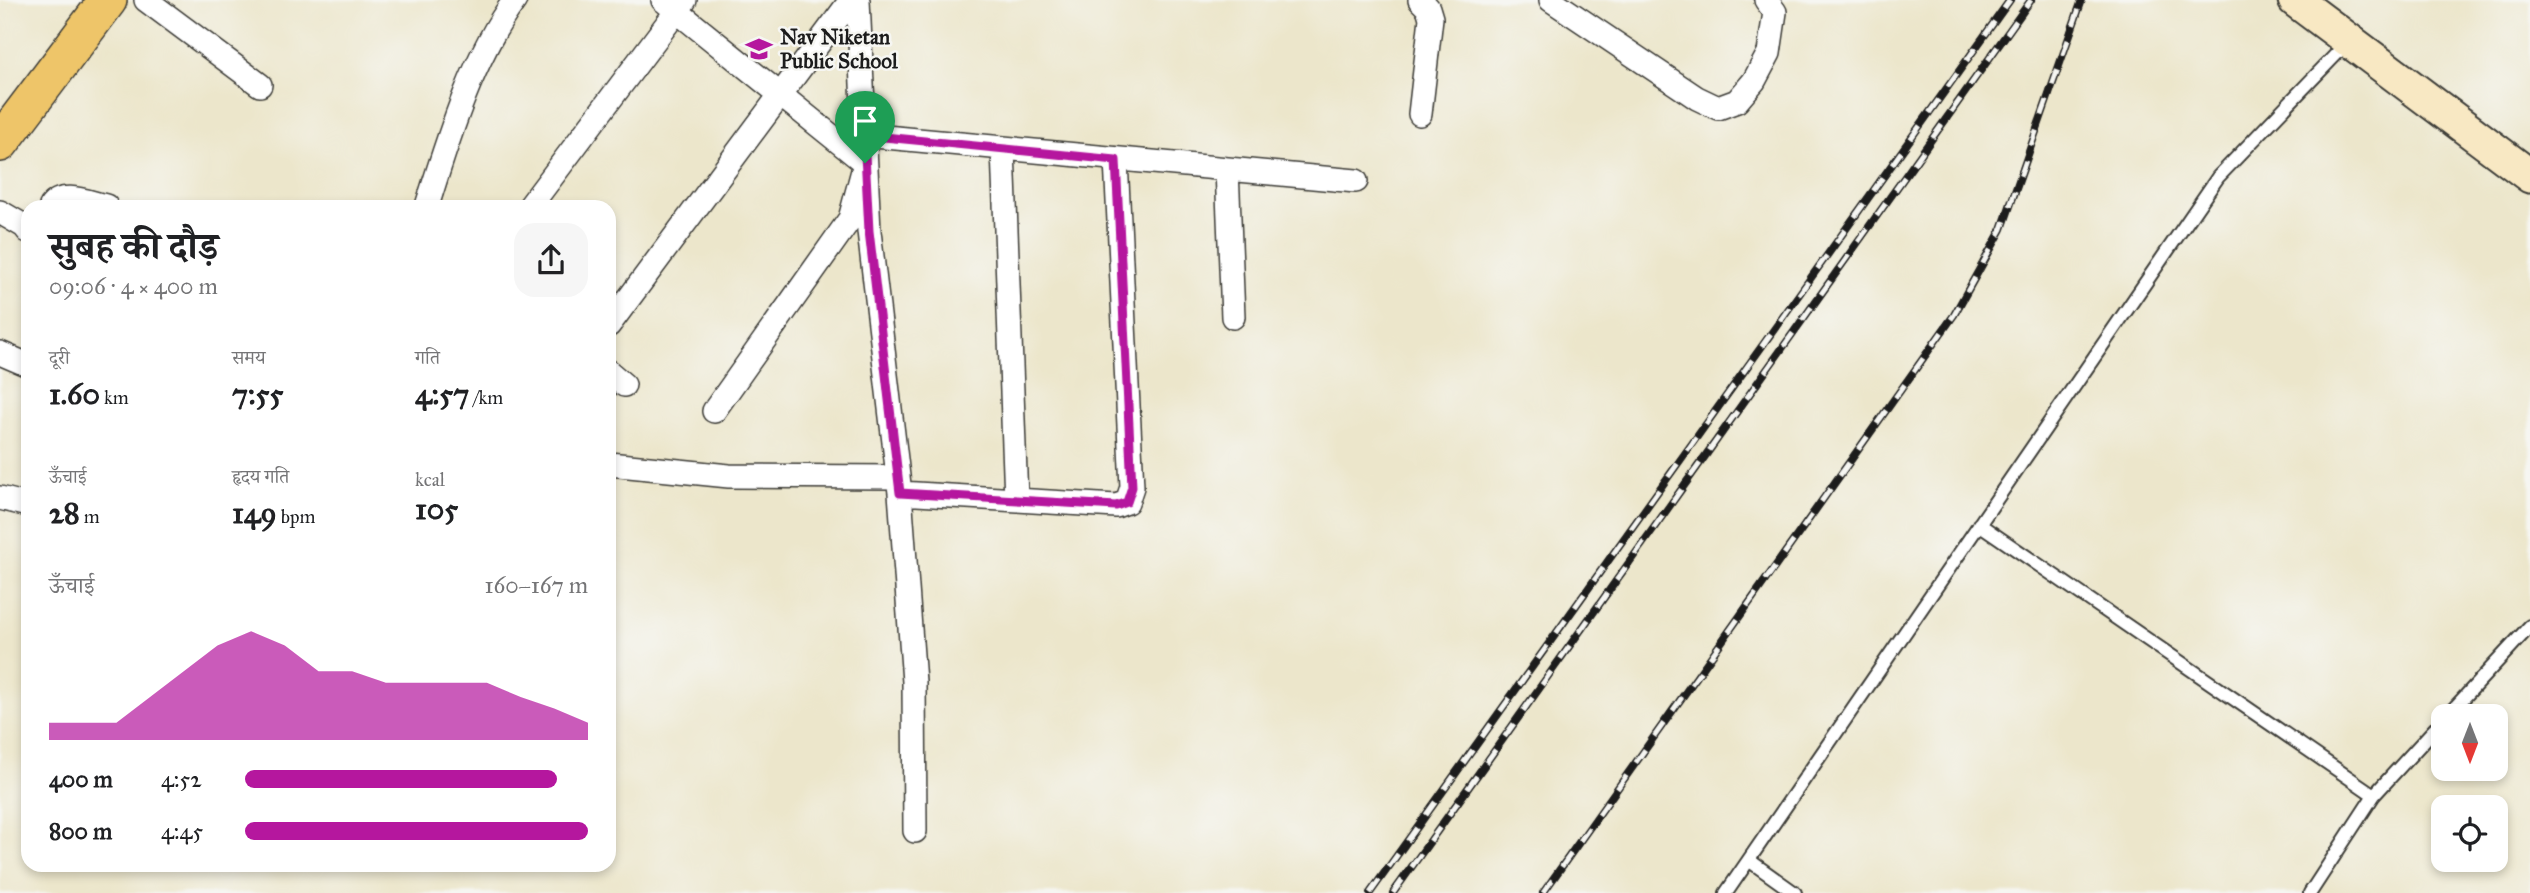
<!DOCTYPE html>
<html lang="hi">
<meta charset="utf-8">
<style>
:root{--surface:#fff;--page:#f6f6f6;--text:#202124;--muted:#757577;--accent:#b5179e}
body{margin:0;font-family:"IM FELL Great Primer","Noto Serif Devanagari",serif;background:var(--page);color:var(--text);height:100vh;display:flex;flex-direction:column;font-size:26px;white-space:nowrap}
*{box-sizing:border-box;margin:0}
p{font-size:23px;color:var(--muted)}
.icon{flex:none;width:38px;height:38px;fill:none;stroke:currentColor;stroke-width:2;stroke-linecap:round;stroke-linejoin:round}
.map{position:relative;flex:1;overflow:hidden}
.panel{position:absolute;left:21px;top:200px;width:595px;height:672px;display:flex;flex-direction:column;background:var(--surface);border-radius:21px;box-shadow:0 4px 10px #0003}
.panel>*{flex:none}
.needle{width:46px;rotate:180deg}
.fabs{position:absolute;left:2431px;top:704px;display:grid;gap:14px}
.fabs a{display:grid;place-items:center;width:77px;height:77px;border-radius:14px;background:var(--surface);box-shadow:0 4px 10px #0003;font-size:35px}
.pin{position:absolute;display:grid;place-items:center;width:60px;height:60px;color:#fff;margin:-72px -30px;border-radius:50% 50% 50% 0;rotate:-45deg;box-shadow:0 0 7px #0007}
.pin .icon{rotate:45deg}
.round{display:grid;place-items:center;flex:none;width:74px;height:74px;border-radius:21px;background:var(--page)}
.overview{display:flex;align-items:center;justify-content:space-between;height:119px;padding:0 28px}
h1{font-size:38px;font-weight:700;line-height:52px}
.stats{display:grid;grid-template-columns:repeat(3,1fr);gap:10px;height:119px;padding:7px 28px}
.stats div{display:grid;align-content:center}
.stats b{font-size:30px;font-weight:700}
.stats small{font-size:19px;font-weight:400}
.stats p{font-size:19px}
.chart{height:196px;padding:14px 28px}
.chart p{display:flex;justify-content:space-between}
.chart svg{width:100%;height:126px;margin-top:7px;fill:var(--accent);opacity:.7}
ul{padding:0 28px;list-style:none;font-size:23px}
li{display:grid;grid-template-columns:112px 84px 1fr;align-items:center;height:52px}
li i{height:18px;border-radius:9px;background:var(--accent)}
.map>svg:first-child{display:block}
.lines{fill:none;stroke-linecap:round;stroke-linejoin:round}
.lane-casing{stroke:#3b3a36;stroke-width:16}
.street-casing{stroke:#3b3a36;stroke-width:26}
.secondary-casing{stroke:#3b3a36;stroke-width:37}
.primary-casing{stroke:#3b3a36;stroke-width:40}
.lane{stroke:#fff;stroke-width:12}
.street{stroke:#fff;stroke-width:23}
.secondary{stroke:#f8e8c3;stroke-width:33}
.primary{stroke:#eec569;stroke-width:37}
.rail-casing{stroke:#1c1c1c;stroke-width:8}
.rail{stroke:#f6f6f2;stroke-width:5;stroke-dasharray:16;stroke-linecap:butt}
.route-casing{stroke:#fff;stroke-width:14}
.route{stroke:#b5179e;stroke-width:9}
.labels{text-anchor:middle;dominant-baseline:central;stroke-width:5;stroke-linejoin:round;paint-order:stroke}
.poi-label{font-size:21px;font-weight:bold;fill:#1c1c1c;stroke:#f6f6f2;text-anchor:start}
</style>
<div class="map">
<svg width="2530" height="893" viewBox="0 0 2530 893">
<rect width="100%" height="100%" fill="#f6f6f2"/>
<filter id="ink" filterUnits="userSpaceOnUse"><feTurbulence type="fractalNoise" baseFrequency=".0143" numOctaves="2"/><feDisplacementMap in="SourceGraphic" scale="14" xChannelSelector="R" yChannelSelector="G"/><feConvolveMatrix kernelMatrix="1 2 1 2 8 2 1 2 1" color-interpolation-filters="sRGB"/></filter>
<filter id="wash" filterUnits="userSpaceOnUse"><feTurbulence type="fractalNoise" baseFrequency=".00686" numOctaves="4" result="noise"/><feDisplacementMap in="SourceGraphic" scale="28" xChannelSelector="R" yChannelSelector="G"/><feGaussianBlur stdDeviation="1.57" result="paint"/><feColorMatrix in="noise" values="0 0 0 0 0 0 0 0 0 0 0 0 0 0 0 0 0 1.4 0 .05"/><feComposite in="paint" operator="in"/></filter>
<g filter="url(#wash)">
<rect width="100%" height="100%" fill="#ece6cb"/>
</g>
<g filter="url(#ink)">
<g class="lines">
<!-- lane casing -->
<g class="lane-casing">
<path id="lane" d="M1979,524l395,271
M2447,716l83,-90
M1750,861l45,32
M1726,893l492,-716 131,-136
M2310,893l64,-98 69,-75"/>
</g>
<!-- street casing -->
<g class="street-casing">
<path id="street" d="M146,0l114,85
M663,0l202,163 -15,56 -136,192
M858,0l11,231 31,262 14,189 1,149
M1420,0l8,8 3,10 -11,96
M1551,0l146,98 21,10 19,-7 17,-20 15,-28 6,-41 -9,-12
M864,135l492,46
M1003,149l13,351
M1227,169l6,148
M51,206c12,-16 39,-3 55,0
M427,206c21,-67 46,-150 88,-206
M530,206l155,-206
M0,212l24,14 4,5
M609,325l242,-325
M0,353l28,12
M609,372l15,13
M609,464l120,12 169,1
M900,493l216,13 11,-4 5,-15 -16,-327
M0,498l28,7"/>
</g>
<!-- secondary casing -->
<g class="secondary-casing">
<path id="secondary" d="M2295,0l235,176"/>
</g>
<!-- primary casing -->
<g class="primary-casing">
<path id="primary" d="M0,143l108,-143"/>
</g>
<!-- lane -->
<use href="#lane" class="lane"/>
<!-- street -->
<use href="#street" class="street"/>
<!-- secondary -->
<use href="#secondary" class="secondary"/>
<!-- primary -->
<use href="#primary" class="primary"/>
<!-- rail casing -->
<g class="rail-casing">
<path id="rail" d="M1370,893l640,-893
M1393,893l638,-893
M1543,893l411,-578 48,-86 80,-229"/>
</g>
<!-- rail -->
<use href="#rail" class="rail"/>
</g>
</g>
<g class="lines" filter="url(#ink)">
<!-- route casing -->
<g class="route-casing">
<path id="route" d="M864,135l252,25 16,327 -5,15 -11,4 -216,-13 -31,-262z"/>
</g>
<!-- route -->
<use href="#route" class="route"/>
</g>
<!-- icons -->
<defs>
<g id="school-bare" transform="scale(2.1)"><path d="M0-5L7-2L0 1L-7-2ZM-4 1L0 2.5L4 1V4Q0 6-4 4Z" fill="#b5179e" stroke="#f6f6f2" stroke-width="2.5" paint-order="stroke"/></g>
</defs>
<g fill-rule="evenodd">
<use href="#school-bare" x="759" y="49"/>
</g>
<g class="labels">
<!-- poi labels -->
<g class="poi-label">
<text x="780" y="37">Nav Niketan<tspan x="780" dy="24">Public School</tspan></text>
</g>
</g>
</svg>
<div class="fabs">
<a><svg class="needle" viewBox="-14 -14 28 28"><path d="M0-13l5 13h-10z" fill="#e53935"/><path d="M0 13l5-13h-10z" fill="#757577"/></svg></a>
<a><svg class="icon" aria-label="locate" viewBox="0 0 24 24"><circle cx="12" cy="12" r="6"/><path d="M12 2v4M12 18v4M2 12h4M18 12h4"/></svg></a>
</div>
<div class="pin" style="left:865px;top:163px;background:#1e9e55"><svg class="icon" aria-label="arrive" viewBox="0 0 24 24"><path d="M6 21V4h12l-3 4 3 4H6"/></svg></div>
<section class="panel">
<div class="overview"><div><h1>सुबह की दौड़</h1><p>09:06 · 4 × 400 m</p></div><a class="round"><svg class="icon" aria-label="share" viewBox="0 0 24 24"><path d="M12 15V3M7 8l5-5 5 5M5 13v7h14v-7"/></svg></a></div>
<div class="stats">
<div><p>दूरी</p><b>1.60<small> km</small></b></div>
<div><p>समय</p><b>7:55</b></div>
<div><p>गति</p><b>4:57<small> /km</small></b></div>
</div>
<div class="stats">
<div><p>ऊँचाई</p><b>28<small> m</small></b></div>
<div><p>हृदय गति</p><b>149<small> bpm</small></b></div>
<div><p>kcal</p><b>105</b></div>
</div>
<div class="chart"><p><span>ऊँचाई</span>160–167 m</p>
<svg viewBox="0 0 160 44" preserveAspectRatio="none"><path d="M0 44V38L10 38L20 38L30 29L40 20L50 11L60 6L70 11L80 20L90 20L100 24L110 24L120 24L130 24L140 29L150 33L160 38V44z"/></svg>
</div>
<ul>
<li><b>400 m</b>4:52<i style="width:91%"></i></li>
<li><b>800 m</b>4:45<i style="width:100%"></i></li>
</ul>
</section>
</div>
